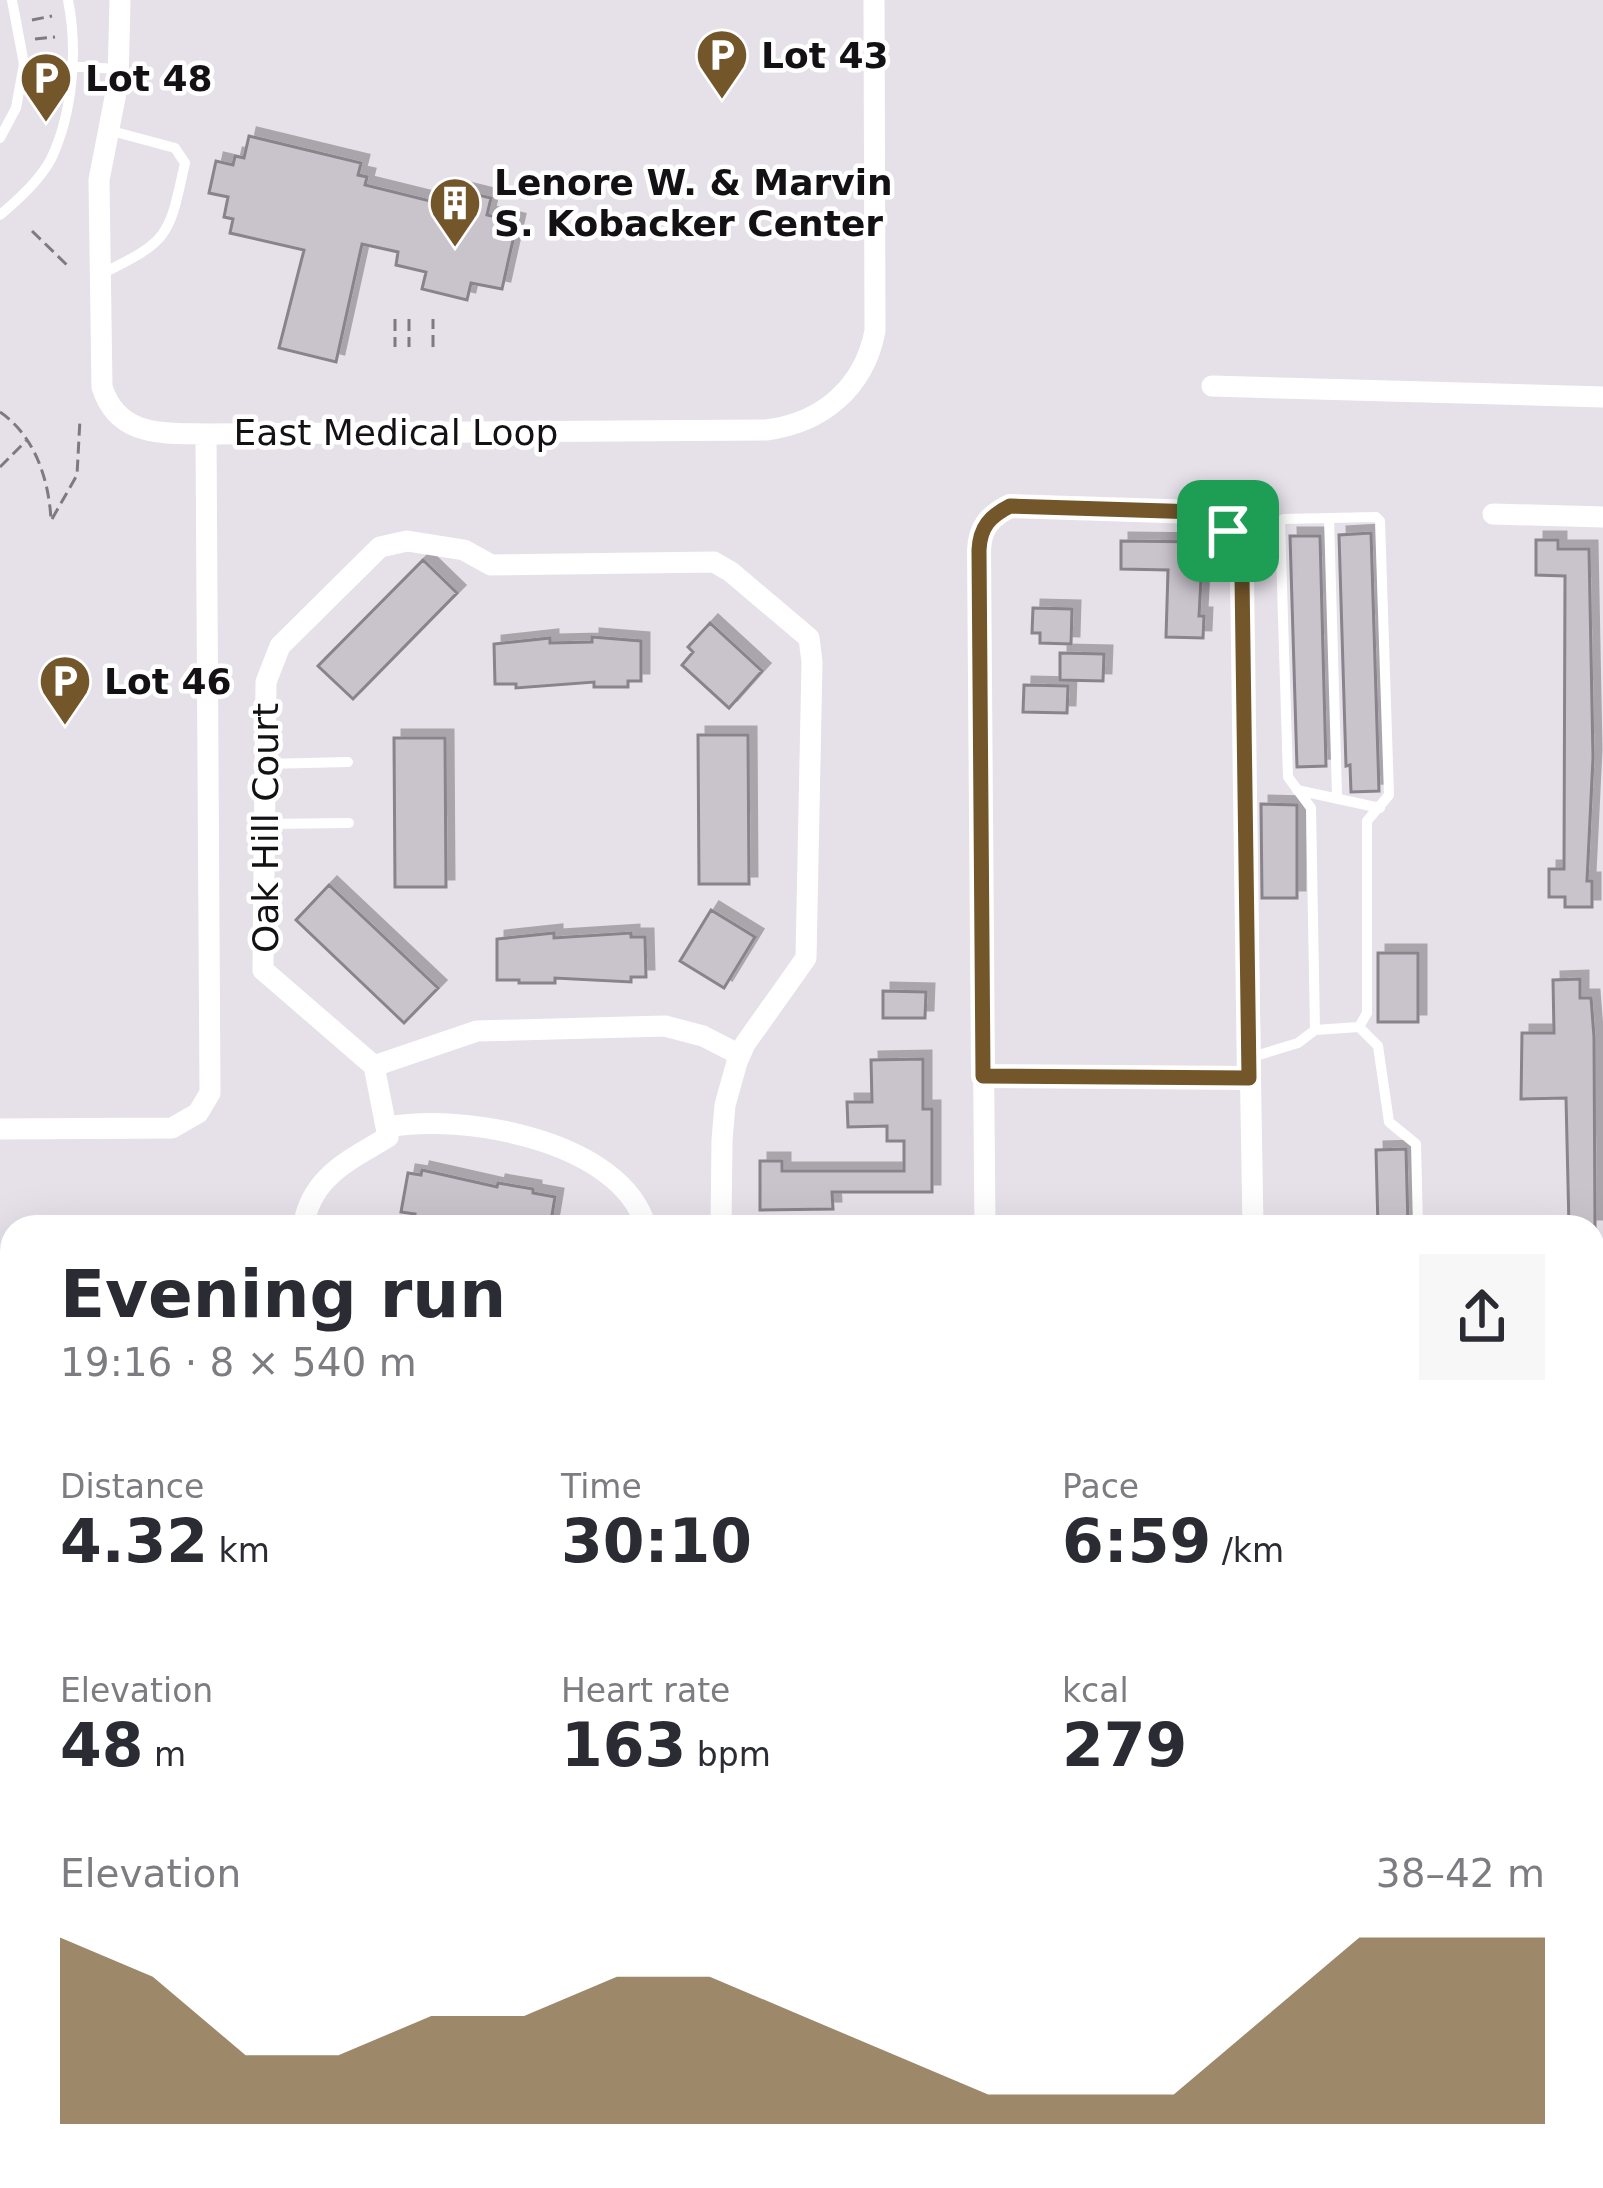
<!DOCTYPE html>
<meta charset="utf-8">
<style>
:root{--surface:#fff;--page:#f7f7f7;--text:#2b2b33;--muted:#7c7c81;--accent:#74562b}
body{margin:0;font-family:"DejaVu Sans",sans-serif;background:var(--page);color:var(--text);height:100vh;display:flex;flex-direction:column;font-size:45px;white-space:nowrap}
*{box-sizing:border-box;margin:0}
p{font-size:39px;color:var(--muted)}
.icon{flex:none;width:66px;height:66px;fill:none;stroke:currentColor;stroke-width:2;stroke-linecap:round;stroke-linejoin:round}
.map{position:relative;flex:1;overflow:hidden}
.drawer{position:absolute;left:0px;top:1215px;width:1605px;height:975px;display:flex;flex-direction:column;background:var(--surface);border-radius:36px 36px 0 0;box-shadow:0 12px 48px #0002}
.drawer>*{flex:none}
.pin{position:absolute;display:grid;place-items:center;width:102px;height:102px;color:#fff;margin:-51px;border-radius:24px;box-shadow:0 6px 18px #0006}
.round{display:grid;place-items:center;flex:none;width:126px;height:126px;border-radius:0px;background:var(--page)}
.overview{display:flex;align-items:center;justify-content:space-between;height:204px;padding:0 60px}
h1{font-size:66px;font-weight:600;line-height:90px}
.figures{display:grid;grid-template-columns:repeat(3,1fr);gap:18px;height:204px;padding:12px 60px}
.figures div{display:grid;align-content:center}
.figures b{font-size:60px;font-weight:600}
.figures small{font-size:33px;font-weight:400}
.figures p{font-size:33px}
.chart{height:336px;padding:24px 60px}
.chart p{display:flex;justify-content:space-between}
.chart svg{width:100%;height:216px;margin-top:12px;fill:var(--accent);opacity:.7}
.map>svg:first-child{display:block}
.building{fill:#c9c4cc;stroke:#89848b;stroke-width:3;filter:url(#shadow)}
.lines{fill:none;stroke-linecap:round;stroke-linejoin:round}
.path{stroke:#7e7a80;stroke-width:3;stroke-dasharray:12 6;stroke-linecap:butt}
.lane{stroke:#fff;stroke-width:10}
.street{stroke:#fff;stroke-width:21}
.secondary{stroke:#fff;stroke-width:30}
.route-casing{stroke:#fff;stroke-width:24}
.route{stroke:#74562b;stroke-width:15}
.labels{text-anchor:middle;dominant-baseline:central;stroke-width:9;stroke-linejoin:round;paint-order:stroke}
.poi-label{font-size:36px;font-weight:bold;fill:#131114;stroke:#fff;text-anchor:start}
.street-label{font-size:36px;fill:#131114;stroke:#fff}
</style>
<div class="map">
<svg width="1603" height="2188" viewBox="0 0 1603 2188">
<defs>
<filter id="shadow"><feDropShadow dx="8" dy="-8" stdDeviation="0" flood-color="#0004"/></filter>
</defs>
<rect width="100%" height="100%" fill="#e6e1e9"/>
<!-- building -->
<path class="building" d="M249,136l112,27 -3,12 9,2 -2,8 77,19 4,-17 45,11 -4,17 30,7 -15,67 -31,-6 -4,17 -45,-11 4,-17 -30,-7 2,-13 -36,-8 -26,118 -57,-14 25,-98 -74,-17 3,-14 -9,-2 4,-20 -19,-4 7,-32 17,4 2,-9 9,2z
M1371,533l8,258 -28,1 -1,-27 -4,1 -7,-231z
M1290,536h30l6,230 -29,1z
M1536,540h22v9h31l4,209 -6,123h5v26h-27v-10h-16v-28h15l1,-293 -29,-1z
M1121,541l82,1 -4,74h5l-1,22 -37,-1 2,-67 -47,-1z
M423,560l34,33 -104,106 -35,-33z
M1033,608l39,1 -1,35 -31,-1v-10h-8z
M710,623l52,48 -33,37 -47,-43 11,-13 -5,-5z
M592,637l49,4v40h-13v6h-34v-5l-78,6v-4h-21l-1,-40 56,-6v5l42,-1z
M1060,653l44,1 -1,27 -43,-1z
M1024,685l44,1 -1,27 -44,-1z
M698,735h50l1,149h-50z
M394,738h51l1,149h-51z
M1261,804l36,1v93h-35z
M329,885l109,103 -34,35 -108,-103z
M711,910l44,27 -31,51 -44,-27z
M554,933v5l77,-5v4h14l1,40h-15v5l-76,-4v5h-36v-3h-22v-41z
M1378,953h40v69h-40z
M1580,979v19h11l3,39 1,190h-26l-3,-129 -45,1 1,-66h32l-1,-53z
M883,991l43,1 -1,26h-42z
M923,1059v50h9v83h-100l1,17 -73,1v-49h22v10h122v-30h-17v-15l-39,1 -1,-25h25l-1,-42z
M1406,1149l2,78h-30l-2,-77z
M422,1170l75,17 1,-4 35,6v4l22,4 -5,30h-61l-40,-7 -1,5 -34,-6 1,-5 -14,-2 7,-39 13,2z"/>
<g class="lines">
<!-- path -->
<path class="path" d="M32,20l20,-4
M35,39l20,-2
M32,231l36,35
M395,319v28
M409,319v28
M433,347v-28
M0,412c35,24 49,68 51,108
M0,467l26,-26
M52,519l25,-44 3,-56
M1180,2178v10"/>
<!-- lane -->
<path class="lane" d="M12,0l12,64
M0,138l16,-30 8,-44 95,5
M0,215c18,-15 40,-35 51,-56 22,-46 27,-110 17,-159
M103,273c68,-33 66,-38 82,-110l-10,-15 -67,-18
M1329,518l8,277
M265,764l83,-2
M1297,790l83,18
M265,824l84,-1
M1359,1027l19,19 11,76 27,22 2,83
M1252,1057l46,-14 17,-13 -4,-222 -23,-31 -8,-255 3,-3 93,-2 4,4 9,274 -22,26v192l-8,14 -44,3
M24,2178v10
M1383,2178v10"/>
<!-- street -->
<path class="street" d="M120,0l-2,82 -19,98 3,207c16,50 59,46 104,47l560,-4c56,-7 98,-42 109,-99l-1,-331
M1212,386l391,11
M1493,514l110,3
M374,1066l-111,-96 3,-288 14,-36 100,-99 27,-6 57,9 27,15 223,-3 17,10 78,66 3,24 -6,296 -61,86 -8,18 -12,43 -3,35 -1,87
M983,1076l266,2
M389,1127c76,-14 233,14 257,100
M0,1129l172,-1 26,-15 12,-20 -4,-659
M303,1227c8,-50 45,-66 85,-90l-14,-71 103,-35 188,-5 38,10 37,19
M985,1227l-6,-677c2,-23 11,-34 31,-44l188,6c31,13 41,32 44,65l11,650"/>
<!-- secondary -->
<path class="secondary" d="M0,1702l12,1
M1593,1743h10"/>
</g>
<g class="lines">
<!-- route casing -->
<g class="route-casing">
<path id="route" d="M1010,506l188,6c31,13 41,32 44,65l7,501 -266,-2 -4,-526c1,-23 11,-34 31,-44z"/>
</g>
<!-- route -->
<use href="#route" class="route"/>
</g>
<!-- icons -->
<defs>
<g id="parking-pin" transform="scale(2.7)"><path d="M0 17L-7.5 6A9.5 9.5 0 1 1 7.5 6Z" fill="#74562b" stroke="#fff"/><path d="M-3.5-5.5H1a3.5 3.5 0 0 1 0 7H-1V5.5H-3.5ZM-1-3.4V-.6H.8a1.4 1.4 0 0 0 0-2.8Z" fill="#fff"/></g>
<g id="building-pin" transform="scale(2.7)"><path d="M0 17L-7.5 6A9.5 9.5 0 1 1 7.5 6Z" fill="#74562b" stroke="#fff"/><path d="M-4-6H4V6H1V3H-1V6H-4ZM-2.5-4.3h1.7v1.8h-1.7ZM.8-4.3h1.7v1.8H.8ZM-2.5-1h1.7V.8h-1.7ZM.8-1h1.7V.8H.8Z" fill="#fff"/></g>
</defs>
<g fill-rule="evenodd">
<use href="#parking-pin" x="722" y="55"/>
<use href="#parking-pin" x="46" y="78"/>
<use href="#building-pin" x="455" y="203"/>
<use href="#parking-pin" x="65" y="681"/>
</g>
<g class="labels">
<!-- poi labels -->
<g class="poi-label">
<text x="761" y="55">Lot 43</text>
<text x="85" y="78">Lot 48</text>
<text x="494" y="182">Lenore W. &amp; Marvin<tspan x="494" dy="41">S. Kobacker Center</tspan></text>
<text x="104" y="681">Lot 46</text>
</g>
<!-- street labels -->
<g class="street-label">
<text x="396" y="432">East Medical Loop</text>
<text transform="translate(265 828) rotate(-90)">Oak Hill Court</text>
</g>
</g>
</svg>
<div class="pin" style="left:1228px;top:531px;background:#1e9e55"><svg class="icon" aria-label="arrive" viewBox="0 0 24 24"><path d="M6 21V4h12l-3 4 3 4H6"/></svg></div>
<section class="drawer">
<div class="overview"><div><h1>Evening run</h1><p>19:16 · 8 × 540 m</p></div><a class="round"><svg class="icon" aria-label="share" viewBox="0 0 24 24"><path d="M12 15V3M7 8l5-5 5 5M5 13v7h14v-7"/></svg></a></div>
<div class="figures">
<div><p>Distance</p><b>4.32<small> km</small></b></div>
<div><p>Time</p><b>30:10</b></div>
<div><p>Pace</p><b>6:59<small> /km</small></b></div>
</div>
<div class="figures">
<div><p>Elevation</p><b>48<small> m</small></b></div>
<div><p>Heart rate</p><b>163<small> bpm</small></b></div>
<div><p>kcal</p><b>279</b></div>
</div>
<div class="chart"><p><span>Elevation</span>38–42 m</p>
<svg viewBox="0 0 160 44" preserveAspectRatio="none"><path d="M0 44V6L10 14L20 30L30 30L40 22L50 22L60 14L70 14L80 22L90 30L100 38L110 38L120 38L130 22L140 6L150 6L160 6V44z"/></svg>
</div>
</section>
</div>
